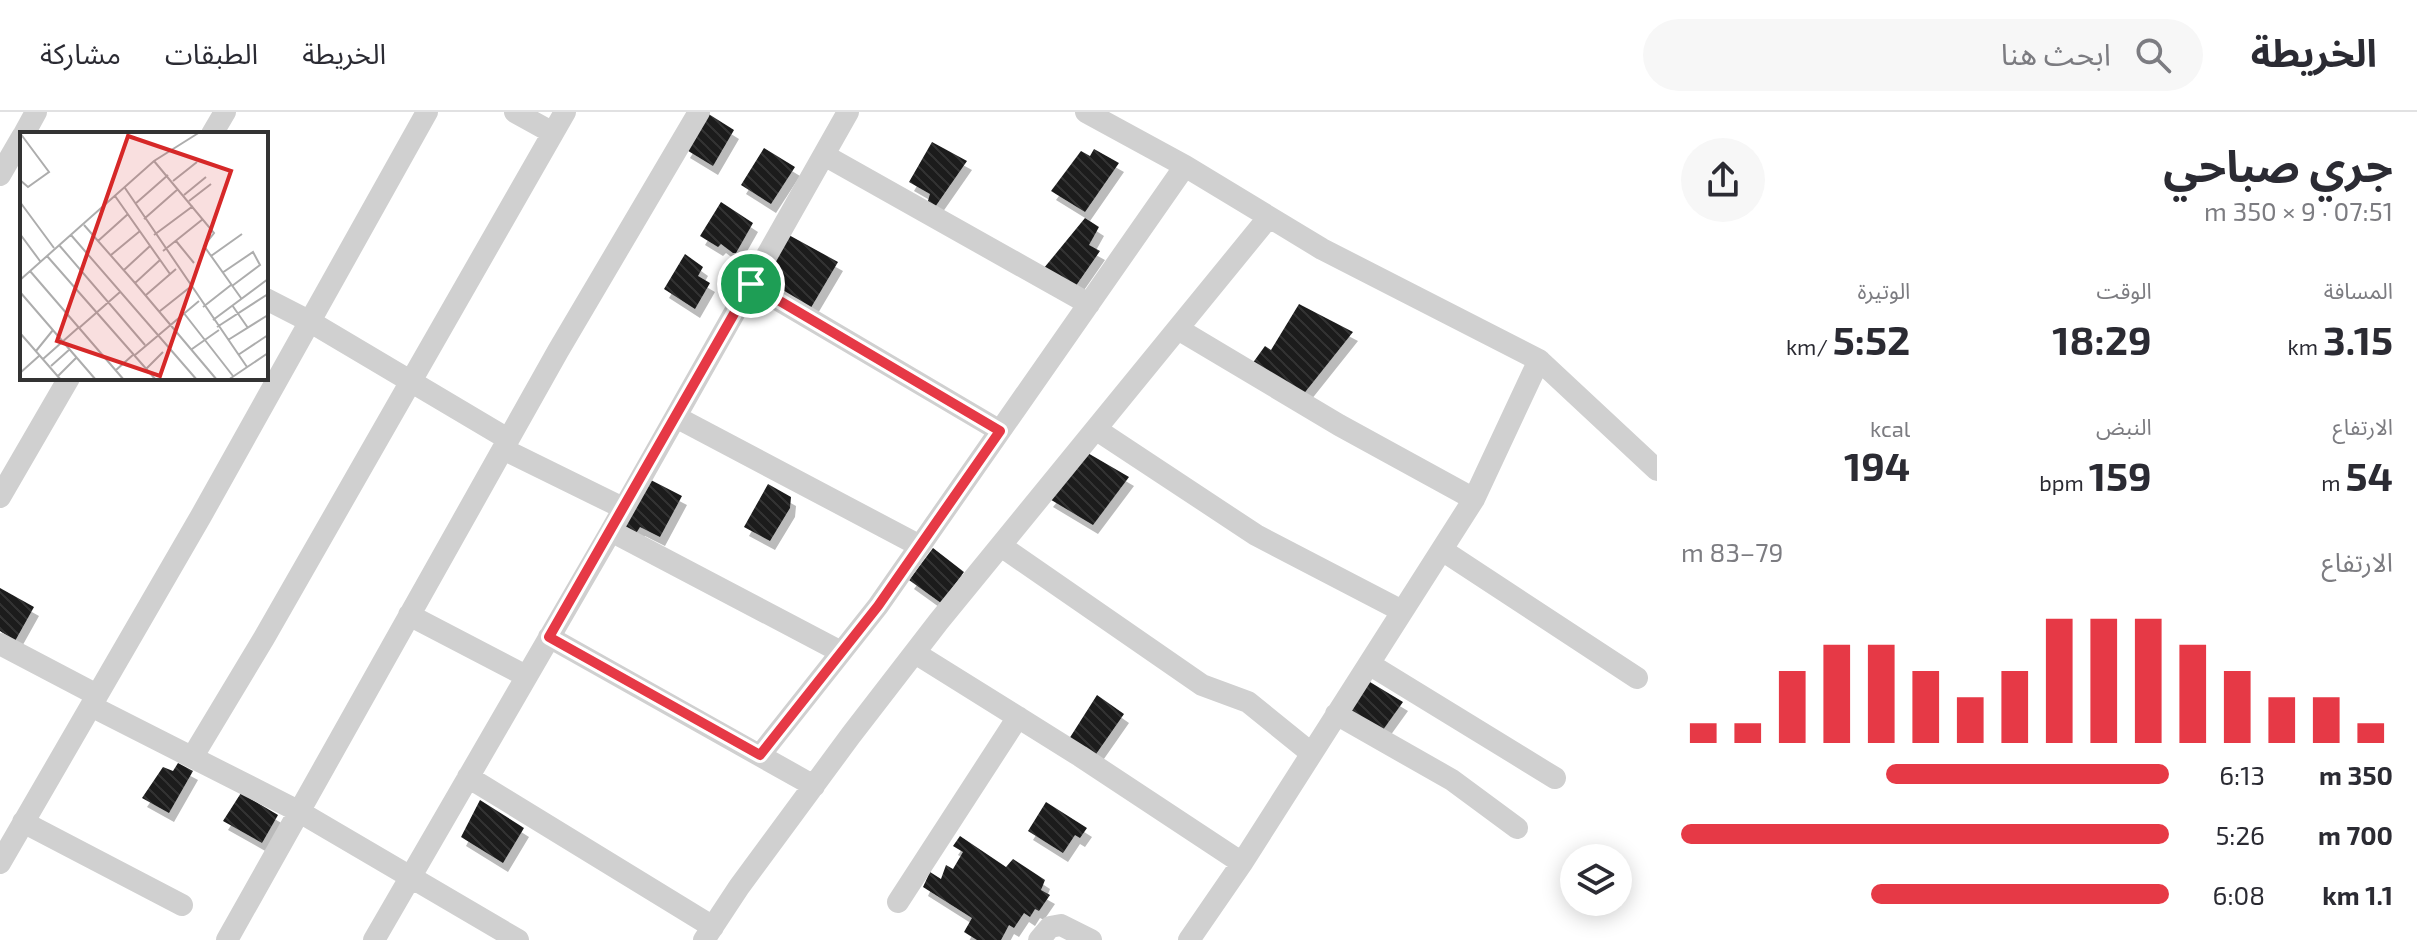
<!DOCTYPE html>
<html lang="ar">
<meta charset="utf-8">
<style>
:root{--surface:#fff;--page:#f7f7f7;--text:#2b2b33;--muted:#7c7c81;--line:#e1e1e2;--accent:#e63946}
body{margin:0;font-family:"Exo 2","Noto Sans Arabic",sans-serif;background:var(--page);color:var(--text);direction:rtl;height:100vh;display:flex;flex-direction:column;font-size:30px;white-space:nowrap}
*{box-sizing:border-box;margin:0}
p{font-size:26px;color:var(--muted)}
.icon{flex:none;width:44px;height:44px;fill:none;stroke:currentColor;stroke-width:2;stroke-linecap:round;stroke-linejoin:round}
.map{position:relative;flex:1;overflow:hidden;direction:ltr}
.sheet{display:flex;flex-direction:column;background:var(--surface);width:760px}
.sheet>*{flex:none}
.fabs{position:absolute;left:1560px;top:732px;display:grid;gap:16px}
.fabs a{display:grid;place-items:center;width:72px;height:72px;border-radius:50%;background:var(--surface);box-shadow:0 4px 20px #0003;font-size:40px}
.pin{position:absolute;display:grid;place-items:center;width:68px;height:68px;color:#fff;margin:-34px;border:4px solid #fff;border-radius:50%;box-shadow:0 2px 8px #0007}
.round{display:grid;place-items:center;flex:none;width:84px;height:84px;border-radius:42px;background:var(--page)}
.overview{display:flex;align-items:center;justify-content:space-between;height:136px;padding:0 24px}
h1{font-size:44px;font-weight:700;line-height:60px}
.figures{display:grid;grid-template-columns:repeat(3,1fr);gap:12px;height:136px;padding:8px 24px}
.figures div{display:grid;align-content:center}
.figures b{font-size:40px;font-weight:700}
.figures small{font-size:22px;font-weight:400}
.figures p{font-size:22px}
.chart{height:224px;padding:16px 24px}
.chart p{display:flex;justify-content:space-between}
.chart svg{width:100%;height:144px;margin-top:8px;stroke:var(--accent);stroke-width:6}
ul{padding:0 24px;list-style:none;font-size:26px}
li{display:grid;grid-template-columns:128px 96px 1fr;align-items:center;height:60px}
li i{height:20px;border-radius:10px;background:var(--accent)}
header{display:flex;align-items:center;gap:48px;box-sizing:border-box;height:112px;padding:0 40px;background:var(--surface);border-bottom:2px solid var(--line)}
header strong{font-size:38px}
nav{display:flex;gap:44px;margin-inline-start:auto;font-size:28px}
.search{width:560px;height:72px;background:var(--page);display:flex;align-items:center;gap:20px;box-sizing:border-box;padding:0 28px;border-radius:44px;color:var(--muted);font-size:30px}
main{display:flex;flex:1;min-height:0}
.map>svg:first-child{display:block}
.building{fill:url(#building-back-hatch);filter:url(#shadow)}
.lines{fill:none;stroke-linecap:round;stroke-linejoin:round}
.street{stroke:#d0d0d0;stroke-width:22}
.route-casing{stroke:#fff;stroke-width:16}
.route{stroke:#e63946;stroke-width:10}
.inset-road{fill:none;stroke:#adadad;stroke-width:2}
.view{fill:#d62828;fill-opacity:0.15;stroke:#d62828;stroke-width:4}
.inset-edge{fill:none;stroke:#333;stroke-width:4}
</style>
<header>
<strong>الخريطة</strong>
<div class="search"><svg class="icon" aria-label="search" viewBox="0 0 24 24"><circle cx="10" cy="10" r="6"/><path d="M15 15l6 6"/></svg>ابحث هنا</div>
<nav><a>الخريطة</a><a>الطبقات</a><a>مشاركة</a></nav>
</header>
<main>
<section class="sheet">
<div class="overview"><div><h1>جري صباحي</h1><p>07:51 · 9 × 350 m</p></div><a class="round"><svg class="icon" aria-label="share" viewBox="0 0 24 24"><path d="M12 15V3M7 8l5-5 5 5M5 13v7h14v-7"/></svg></a></div>
<div class="figures">
<div><p>المسافة</p><b>3.15<small> km</small></b></div>
<div><p>الوقت</p><b>18:29</b></div>
<div><p>الوتيرة</p><b>5:52<small> /km</small></b></div>
</div>
<div class="figures">
<div><p>الارتفاع</p><b>54<small> m</small></b></div>
<div><p>النبض</p><b>159<small> bpm</small></b></div>
<div><p>kcal</p><b>194</b></div>
</div>
<div class="chart"><p><span>الارتفاع</span>79–83 m</p>
<svg viewBox="0 0 160 44" preserveAspectRatio="none"><path d="M5 44V38M15 44V38M25 44V22M35 44V14M45 44V14M55 44V22M65 44V30M75 44V22M85 44V6M95 44V6M105 44V6M115 44V14M125 44V22M135 44V30M145 44V30M155 44V38"/></svg>
</div>
<ul>
<li><b>350 m</b>6:13<i style="width:58%"></i></li>
<li><b>700 m</b>5:26<i style="width:100%"></i></li>
<li><b>1.1 km</b>6:08<i style="width:61%"></i></li>
</ul>
</section>
<div class="map">
<svg width="1657" height="828" viewBox="0 0 1657 828">
<defs>
<pattern id="building-back-hatch" width="6" height="6" patternUnits="userSpaceOnUse" patternTransform="scale(2)"><rect width="6" height="6" fill="#1a1a1a"/><path d="M-1 5l2 2M0 0l6 6M5-1l2 2" fill="none" stroke="#333"/></pattern>
<filter id="shadow"><feDropShadow dx="5" dy="9" stdDeviation="0" flood-color="#0004"/></filter>
</defs>
<rect width="100%" height="100%" fill="#fff"/>
<!-- building -->
<path class="building" d="M707,1l27,17 -21,36 -28,-17z
M932,30l35,19 -32,46 -8,-3 3,-10 -21,-12z
M764,36l31,19 -24,37 -30,-19z
M1094,37l25,14 -34,49 -34,-21 30,-40 9,5z
M721,90l32,21 -17,30h-3l-12,-9 -3,3 -18,-11z
M1085,106l14,9 -10,18 11,6 -25,36 -31,-19z
M787,122l51,28 -29,49 -48,-32z
M685,142l18,13 -5,9 12,7 -15,26 -31,-20z
M1299,192l54,28 -51,64 -50,-32 13,-18 6,4z
M1086,340l43,25 -36,48 -45,-27z
M645,365l37,19 -22,41 -20,-10 -5,8 -18,-10z
M768,372l23,13 -1,11 -20,33 -26,-14z
M933,436l31,24 -23,31 -32,-23z
M0,476l34,19 -19,34 -15,-10z
M1365,567l38,23 -23,32 -37,-21z
M1097,583l27,19 -30,43 -25,-18z
M178,651l15,8 -24,42 -27,-15 21,-31 10,4z
M241,681l37,22 -16,28 -39,-22z
M480,688l44,28 -21,35 -42,-26z
M1046,690l41,26 -7,10 -5,-3 -12,18 -35,-22z
M960,724l46,31 7,-8 32,21 -4,10 9,5 -11,16 -4,-2 -5,8 -6,-4 -10,15 -5,-3 -8,15h-24l-13,-8 8,-14 -49,-31 7,-15 11,7 5,-14 7,4 10,-17 -10,-6z"/>
<g class="lines">
<!-- street -->
<path class="street" d="M515,0l38,21
M1086,0l99,54 137,83 217,111 118,110
M24,22l12,-22
M212,22l13,-22
M824,43l265,149
M0,63l22,-38
M751,172l249,147
M266,187l43,22 199,118
M1178,217l161,96 135,74
M676,305l244,129
M1097,318l159,105 146,76
M503,337l120,59
M0,385l69,-119
M611,419l237,-419
M1001,434l201,139 46,17 63,51
M1442,438l195,128
M409,503l117,61
M549,525l265,149
M0,532l97,51
M915,541l165,103 162,107
M1369,552l186,114
M91,594l207,105 220,129
M1336,602l116,66 65,48
M760,643l118,-149 307,-440
M193,644l71,-118 301,-526
M468,665l245,150
M23,710l159,83
M0,751l201,-347 226,-404
M898,790l120,-185
M227,828l331,-589 141,-239
M374,828l237,-409 230,121
M704,828l35,-53 112,-152 88,-114 329,-403
M1039,828l11,-13 11,-2 30,15
M1189,828l53,-77 232,-364 65,-139"/>
</g>
<g class="lines">
<!-- route casing -->
<g class="route-casing">
<path id="route" d="M751,172l249,147 -122,175 -118,149 -211,-118z"/>
</g>
<!-- route -->
<use href="#route" class="route"/>
</g>
<!-- overview -->
<g transform="translate(20 20)">
<rect width="248" height="248" fill="#fff"/>
<path class="inset-road" d="M0,1l29,39 -21,15 -8,-7M134,29l60,72 -10,13 37,52M153,49l24,-19M105,56l122,179M164,63l22,-18M95,64l55,78M169,69l22,-17M0,70l34,46M115,72l33,-29M124,87l34,-30M64,93l51,58M0,102l20,27M51,103l126,145M134,103l39,-29M78,109l30,-27M156,109l18,22M39,113l86,100M143,119l40,-32M91,123l29,-24M27,124l109,124M191,124l31,-22M140,128l-25,23 82,97M104,138l26,-24M10,139l94,109M202,141l31,-21 7,13 -28,21M0,148l134,-119 46,-29M0,160l76,88M126,163l30,-26M212,173l16,23M183,175l28,-22M140,179l29,-23M163,180l50,64M193,188l55,-41M197,195l51,-33M59,196l41,-36M0,201l41,47M208,208l40,-25M172,217l27,-19M16,219l17,-21M115,223l64,-54M218,223l30,-20M23,227l36,-32M31,234l19,-17M126,237l17,-17M96,238l18,-16M0,241l19,-17M38,244l18,-18M208,248l40,-27"/>
<path class="view" d="M108,4l103,35 -71,205 -103,-35z"/>
<rect width="248" height="248" class="inset-edge"/>
</g>
</svg>
<div class="fabs">
<a><svg class="icon" aria-label="layers" viewBox="0 0 24 24"><path d="M12 4l9 5-9 5-9-5zM3 14l9 5 9-5"/></svg></a>
</div>
<div class="pin" style="left:751px;top:172px;background:#1e9e55"><svg class="icon" aria-label="arrive" viewBox="0 0 24 24"><path d="M6 21V4h12l-3 4 3 4H6"/></svg></div>
</div>
</main>
